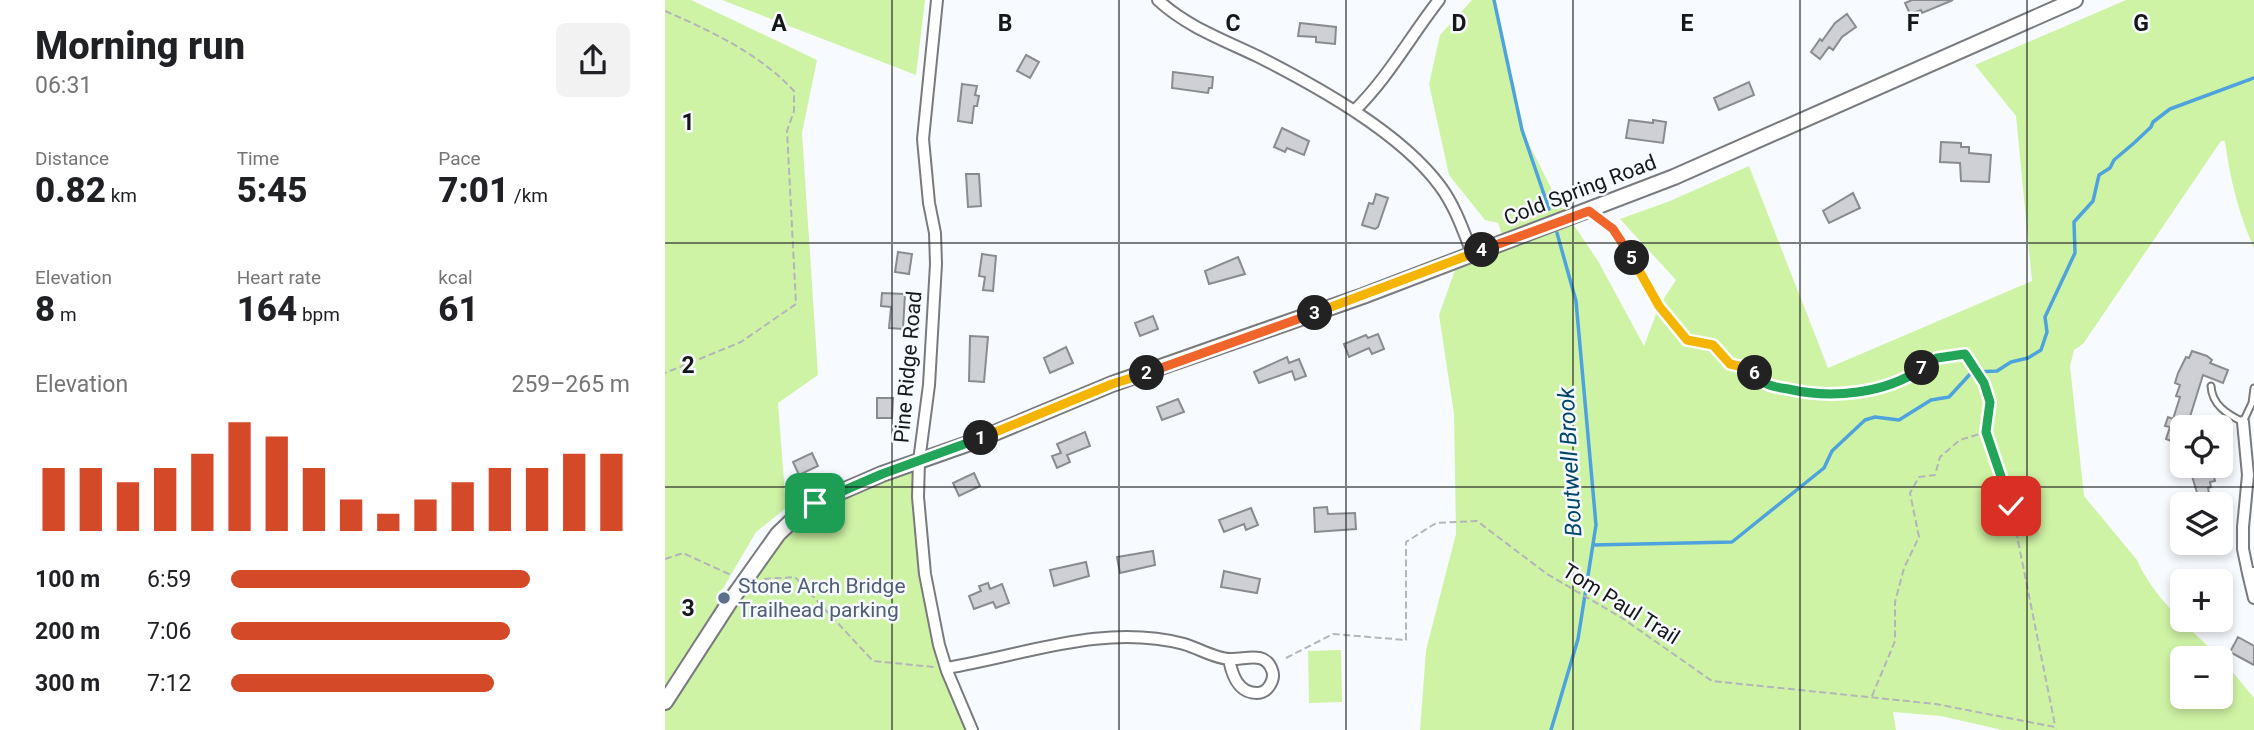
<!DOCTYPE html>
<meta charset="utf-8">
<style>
:root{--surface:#fff;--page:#f2f2f2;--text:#202124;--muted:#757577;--accent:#d44a29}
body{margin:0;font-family:Roboto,sans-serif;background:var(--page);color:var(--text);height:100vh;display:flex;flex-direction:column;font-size:26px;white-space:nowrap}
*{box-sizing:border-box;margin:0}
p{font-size:23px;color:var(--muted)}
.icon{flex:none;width:38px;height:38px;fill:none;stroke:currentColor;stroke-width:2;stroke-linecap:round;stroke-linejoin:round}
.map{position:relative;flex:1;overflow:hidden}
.panel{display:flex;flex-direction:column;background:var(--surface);width:665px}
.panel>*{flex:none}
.controls{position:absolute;left:1505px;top:415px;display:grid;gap:14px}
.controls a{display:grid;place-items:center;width:63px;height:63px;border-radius:10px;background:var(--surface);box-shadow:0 4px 10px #0003;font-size:35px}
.pin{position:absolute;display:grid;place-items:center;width:60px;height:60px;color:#fff;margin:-30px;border-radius:14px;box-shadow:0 4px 10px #0006}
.km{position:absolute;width:35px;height:35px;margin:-18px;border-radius:50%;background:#222;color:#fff;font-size:19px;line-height:35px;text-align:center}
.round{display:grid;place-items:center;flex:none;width:74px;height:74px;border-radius:10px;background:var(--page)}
.summary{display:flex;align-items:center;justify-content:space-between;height:119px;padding:0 35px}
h1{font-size:38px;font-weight:800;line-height:52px}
.stats{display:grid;grid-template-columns:repeat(3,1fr);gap:10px;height:119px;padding:7px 35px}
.stats div{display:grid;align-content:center}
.stats b{font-size:35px;font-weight:800}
.stats small{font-size:19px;font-weight:400}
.stats p{font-size:19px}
.chart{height:196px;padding:14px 35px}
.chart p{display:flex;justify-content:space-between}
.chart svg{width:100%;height:126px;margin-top:7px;stroke:var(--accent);stroke-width:6}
ul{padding:0 35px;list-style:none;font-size:23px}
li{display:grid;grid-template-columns:112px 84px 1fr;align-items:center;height:52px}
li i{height:18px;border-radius:9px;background:var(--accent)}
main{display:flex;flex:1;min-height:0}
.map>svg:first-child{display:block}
.green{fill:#cff3a5}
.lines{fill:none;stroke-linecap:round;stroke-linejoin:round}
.stream{stroke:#4ea3de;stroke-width:3.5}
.building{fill:#ced0d5;stroke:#898b8f;stroke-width:2}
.service-casing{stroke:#787a7e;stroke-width:9}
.minor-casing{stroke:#787a7e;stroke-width:14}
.tertiary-casing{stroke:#787a7e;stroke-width:18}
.path{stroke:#b2b5b9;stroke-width:2;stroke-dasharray:7 3.5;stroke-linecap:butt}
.service{stroke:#fff;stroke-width:5}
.minor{stroke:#fff;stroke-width:10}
.tertiary{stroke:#fff;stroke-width:14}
.split-1-casing{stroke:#fff;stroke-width:14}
.split-2-casing{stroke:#fff;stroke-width:14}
.split-3-casing{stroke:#fff;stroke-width:14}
.split-4-casing{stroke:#fff;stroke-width:14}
.split-5-casing{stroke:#fff;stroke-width:14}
.split-6-casing{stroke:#fff;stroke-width:14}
.split-7-casing{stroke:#fff;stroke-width:14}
.split-8-casing{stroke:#fff;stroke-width:14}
.split-1{stroke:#22a559;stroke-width:9}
.split-2{stroke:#f5b400;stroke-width:9}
.split-3{stroke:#f0652b;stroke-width:9}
.split-4{stroke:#f5b400;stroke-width:9}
.split-5{stroke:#f0652b;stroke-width:9}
.split-6{stroke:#f5b400;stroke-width:9}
.split-7{stroke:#22a559;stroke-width:9}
.split-8{stroke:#22a559;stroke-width:9}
.grid{fill:none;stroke:#161719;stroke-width:2;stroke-opacity:0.55}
.service-dot{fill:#5c6f8a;stroke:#f7faff;stroke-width:2.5}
.labels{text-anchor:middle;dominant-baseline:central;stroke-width:5;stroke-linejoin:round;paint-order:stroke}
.street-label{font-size:21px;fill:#161719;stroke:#f7faff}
.service-label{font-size:21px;fill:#4e5e75;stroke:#f7faff;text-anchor:start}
.water-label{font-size:23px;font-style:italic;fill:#00456c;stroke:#f7faff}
.grid-label{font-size:23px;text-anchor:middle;font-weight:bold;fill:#161719;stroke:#f7faff;stroke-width:5;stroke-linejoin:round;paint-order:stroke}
</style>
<main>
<section class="panel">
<div class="summary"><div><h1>Morning run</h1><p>06:31</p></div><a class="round"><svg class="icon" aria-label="share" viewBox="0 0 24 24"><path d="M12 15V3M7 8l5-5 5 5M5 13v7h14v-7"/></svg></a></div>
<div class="stats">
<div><p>Distance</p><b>0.82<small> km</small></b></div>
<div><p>Time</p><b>5:45</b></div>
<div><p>Pace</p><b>7:01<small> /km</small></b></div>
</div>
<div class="stats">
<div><p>Elevation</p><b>8<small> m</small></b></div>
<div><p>Heart rate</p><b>164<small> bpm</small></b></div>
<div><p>kcal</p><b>61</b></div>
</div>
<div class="chart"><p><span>Elevation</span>259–265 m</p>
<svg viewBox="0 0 160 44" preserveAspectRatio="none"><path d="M5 44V22M15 44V22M25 44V27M35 44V22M45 44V17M55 44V6M65 44V11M75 44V22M85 44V33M95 44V38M105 44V33M115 44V27M125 44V22M135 44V22M145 44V17M155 44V17"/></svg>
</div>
<ul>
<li><b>100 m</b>6:59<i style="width:75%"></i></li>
<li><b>200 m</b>7:06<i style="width:70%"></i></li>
<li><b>300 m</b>7:12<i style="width:66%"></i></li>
</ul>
</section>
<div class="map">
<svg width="1589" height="730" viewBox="0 0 1589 730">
<rect width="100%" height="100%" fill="#f7faff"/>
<!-- green -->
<path class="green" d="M0,0h26l126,60 -15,73 16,242 -40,28 8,105 -30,24 -41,70 63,-68 37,-31 104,-42 -1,36 21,148 33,85h-307z
M57,0h203l-9,75z
M807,0h21l29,130 35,70 41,61 46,85 15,-40 17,-26 -56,-61 50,-18 79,-35 79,202 204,-87 -16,-165 -41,-51 151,-65h128v248c-16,-36 -24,-69 -29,-107h-4l-138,203 -9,6 -4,16 14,130 53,64c17,39 54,69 83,98h-38v38h39v-38l33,40v32h-252l-61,-14 -48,-4 3,18h-476l6,-80 30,-116 -2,-120 -15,-99 16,-45 52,-21 -9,-26 -13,-3 -36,-45 -20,-91 11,-49z
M676,650l1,52 -33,1 -1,-52z"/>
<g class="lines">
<!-- stream -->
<path class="stream" d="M829,0l28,130 27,79
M928,545l139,-3 92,-74 8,-17 33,-31 10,-3 24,3 32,-20 18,-3 23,-25 25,-1 14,-9 17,-4 13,-8 6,-18 -2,-15 30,-64 -1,-31 19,-21 6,-26 11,-7 4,-8 20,-17 17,-16 2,-5 17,-13 84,-31
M886,730l27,-91 18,-114 -20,-224 -19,-68"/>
</g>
<!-- building -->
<path class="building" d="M1247,0h41l-31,13 -1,-3 -11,4 -5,-11z
M1182,14l9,13 -14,10 -9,13 -4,-3 -9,12 -9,-7 9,-13 2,2 13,-18z
M635,23l36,4 -1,17 -19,-2v-5l-18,-1z
M361,55l13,7 -9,16 -13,-7z
M508,72l40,5 -1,11h-3l-1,5 -36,-5z
M1084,82l5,13 -35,15 -5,-12z
M297,84l15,2 -2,9 4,1 -2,10h-3l-2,17 -14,-2z
M964,120l24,3v-3l13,2 -3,21 -37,-5z
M617,128l27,13 -5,14 -17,-7 -2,4 -11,-5z
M1276,142l20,1v4h8v6l22,2 -2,27 -28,-1 -1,-18 -20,-1z
M301,174h13l2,32 -13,1z
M1188,193l7,15 -31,15 -6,-12z
M711,194l12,4 -10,29 -3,2 -13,-4 7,-22 4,1z
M233,252l14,2 -3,20 -14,-2z
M317,254l14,2 -3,35 -10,-1 2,-13 -6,-1z
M573,257l7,17 -36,10 -4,-13z
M217,293l23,1 -2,35 -14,-1 2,-21 -10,-1z
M488,316l5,13 -18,7 -5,-13z
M713,334l6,15 -12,5 -3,-6 -20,9 -5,-13 22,-9 2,3z
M305,336l18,1 -4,45 -15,-1z
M401,347l7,16 -23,10 -6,-15z
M1527,351l15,5 5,4 -2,3 18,7 -5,13 -20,-8 -14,45 -7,-3v16l-4,11 -12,-5 4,-12 -5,-1 3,-9 5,2 7,-22 -4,-1 4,-11 -5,-2 3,-10 8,-16 3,1z
M622,357l2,6 10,-4 7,17 -11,4 -3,-9 -33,12 -5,-11z
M212,398h16l-1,20h-15z
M513,399l6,13 -22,8 -5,-13z
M420,432l5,14 -23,9 3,7 -13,6 -5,-12 9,-3 -4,-9z
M147,453l6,13 -19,9 -6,-13z
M1542,472h6l2,9 -5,1 1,5 -3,1 1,5 -11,3 -6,-20z
M309,473l6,13 -21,10 -6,-13z
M662,507l1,7 27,-1 1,16 -41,3 -1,-24z
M586,508l7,17 -12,5 -2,-6 -20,8 -5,-12z
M488,551l2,14 -35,8 -3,-16z
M421,562l3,14 -35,10 -4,-16z
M559,571l36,8 -3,14 -36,-6z
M323,583l2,6 12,-5 7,19 -13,5 -3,-6 -19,7 -5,-13 12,-5 -2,-5z
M1573,637l16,9v19l-24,-13z"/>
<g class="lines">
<!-- service casing -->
<g class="service-casing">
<path id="service" d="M1546,386c1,19 16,28 32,36l9,-19 2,-15"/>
</g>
<!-- minor casing -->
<g class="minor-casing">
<path id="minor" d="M272,0l-14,139 6,64 6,30 1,31 -7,121 -10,76 -1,36 7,77 14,71 8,26 25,59
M493,0c29,27 66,40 101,57 59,30 142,76 181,129 15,20 23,44 32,67
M689,111c34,-33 56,-74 85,-111
M1578,422l5,53 -5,52v22l5,24h6
M1583,573l6,25
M281,668c79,-13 157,-45 238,-24 14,4 32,15 46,15 15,1 35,-9 42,11 2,5 1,10 -2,15 -3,5 -8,8 -13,8 -19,0 -25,-18 -28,-34"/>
</g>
<!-- tertiary casing -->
<g class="tertiary-casing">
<path id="tertiary" d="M0,702l64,-99 49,-69 24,-23 13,-8 67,-29 91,-32 139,-58 251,-88 311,-119 401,-177"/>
</g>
<!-- path -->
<path class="path" d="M0,11c46,20 95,43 129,80v20l-7,20 9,173 -55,38 -76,31
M936,220c27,22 39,57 58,86 8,12 19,23 28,34l26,5 17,19 22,5 14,15 41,10 59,-3 49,-17 22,-16 28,-4 19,29 6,19 -4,30 25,74 44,219
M0,559l18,-6 48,22
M99,579l31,-2 78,84 61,6
M621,658l47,-24 73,6v-98l30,-19 41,-2 70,53 75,44 90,63 224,23 119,23 1,3
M1207,696l23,-55v-39l9,-34 15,-31 -9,-44 9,-16 16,-2 5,-18 20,-17 26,-8"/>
<!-- service -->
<use href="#service" class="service"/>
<!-- minor -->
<use href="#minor" class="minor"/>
<!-- tertiary -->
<use href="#tertiary" class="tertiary"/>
</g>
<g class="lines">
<!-- split-1 casing -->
<g class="split-1-casing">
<path id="split-1" d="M150,503l67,-29 99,-36"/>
</g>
<!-- split-2 casing -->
<g class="split-2-casing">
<path id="split-2" d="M316,438l131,-54 35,-11"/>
</g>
<!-- split-3 casing -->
<g class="split-3-casing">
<path id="split-3" d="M482,373l168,-60"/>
</g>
<!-- split-4 casing -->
<g class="split-4-casing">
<path id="split-4" d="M650,313l167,-63"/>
</g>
<!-- split-5 casing -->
<g class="split-5-casing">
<path id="split-5" d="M817,250l107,-39 24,18 19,29"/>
</g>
<!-- split-6 casing -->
<g class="split-6-casing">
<path id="split-6" d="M967,258l27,48 28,34 26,5 17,19 22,5 3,4"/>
</g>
<!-- split-7 casing -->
<g class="split-7-casing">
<path id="split-7" d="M1090,373c3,3 7,9 12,11 6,3 15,4 21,5 43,10 98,5 134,-21"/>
</g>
<!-- split-8 casing -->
<g class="split-8-casing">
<path id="split-8" d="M1257,368l15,-10 28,-4 19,29 6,19 -4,30 25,74"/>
</g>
<!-- split-1 -->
<use href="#split-1" class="split-1"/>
<!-- split-2 -->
<use href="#split-2" class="split-2"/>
<!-- split-3 -->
<use href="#split-3" class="split-3"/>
<!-- split-4 -->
<use href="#split-4" class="split-4"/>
<!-- split-5 -->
<use href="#split-5" class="split-5"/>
<!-- split-6 -->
<use href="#split-6" class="split-6"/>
<!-- split-7 -->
<use href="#split-7" class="split-7"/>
<!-- split-8 -->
<use href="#split-8" class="split-8"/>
</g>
<!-- grid -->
<path class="grid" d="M227,0v730M454,0v730M681,0v730M908,0v730M1135,0v730M1362,0v730M0,243h1589M0,487h1589"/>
<!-- markers -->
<circle class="service-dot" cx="59" cy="598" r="7"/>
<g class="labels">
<!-- street labels -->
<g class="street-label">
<text transform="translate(915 190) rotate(-21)">Cold Spring Road</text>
<text transform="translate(243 367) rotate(-85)">Pine Ridge Road</text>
<text transform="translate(956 604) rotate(32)">Tom Paul Trail</text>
</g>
<!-- service labels -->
<g class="service-label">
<text x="73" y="586">Stone Arch Bridge<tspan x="73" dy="24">Trailhead parking</tspan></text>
</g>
<!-- water labels -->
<g class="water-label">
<text transform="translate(905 462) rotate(-93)">Boutwell Brook</text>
</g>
</g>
<g class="grid-label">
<text x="114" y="31">A</text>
<text x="340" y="31">B</text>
<text x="568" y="31">C</text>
<text x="794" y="31">D</text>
<text x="1022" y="31">E</text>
<text x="1248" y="31">F</text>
<text x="1476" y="31">G</text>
<text x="23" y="130">1</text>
<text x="23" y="373">2</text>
<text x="23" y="616">3</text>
</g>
</svg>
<div class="controls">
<a><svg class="icon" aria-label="locate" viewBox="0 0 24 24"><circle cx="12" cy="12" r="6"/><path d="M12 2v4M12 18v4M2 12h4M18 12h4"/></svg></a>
<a><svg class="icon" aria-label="layers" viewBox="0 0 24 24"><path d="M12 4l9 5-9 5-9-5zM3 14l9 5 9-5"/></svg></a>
<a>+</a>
<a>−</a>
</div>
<div class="pin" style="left:150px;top:503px;background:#1e9e55"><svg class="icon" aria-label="arrive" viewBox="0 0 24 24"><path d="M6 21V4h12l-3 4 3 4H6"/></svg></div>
<div class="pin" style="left:1346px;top:506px;background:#d93025"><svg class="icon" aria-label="check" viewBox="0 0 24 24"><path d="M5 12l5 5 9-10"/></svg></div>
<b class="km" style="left:316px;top:438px">1</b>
<b class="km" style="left:482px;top:373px">2</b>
<b class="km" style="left:650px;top:313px">3</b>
<b class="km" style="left:817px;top:250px">4</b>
<b class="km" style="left:967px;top:258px">5</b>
<b class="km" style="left:1090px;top:373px">6</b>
<b class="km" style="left:1257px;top:368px">7</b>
</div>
</main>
